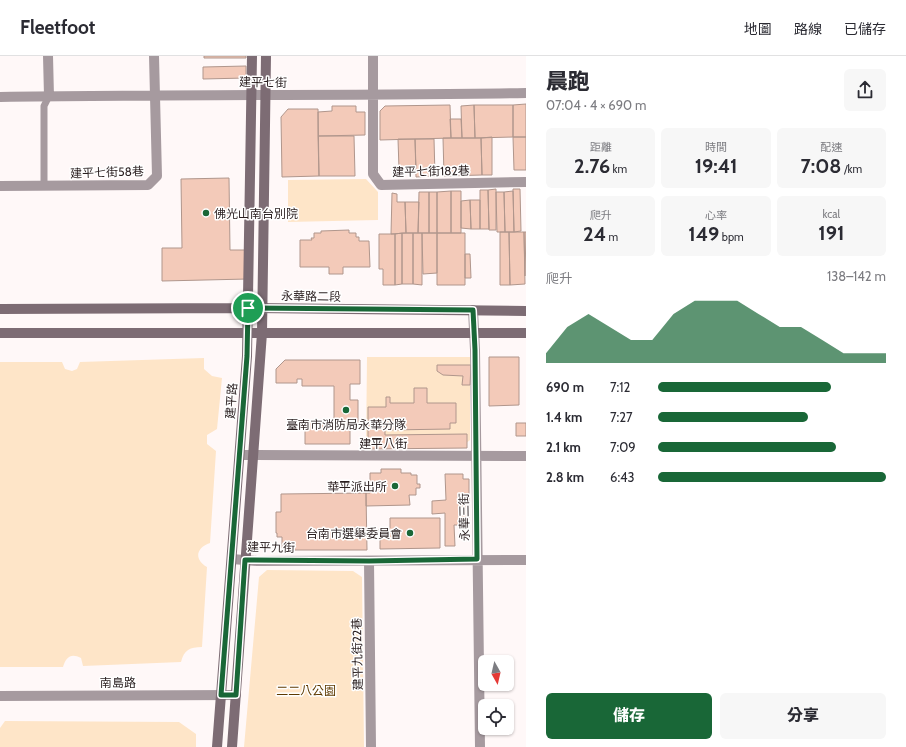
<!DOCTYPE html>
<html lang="zh-TW">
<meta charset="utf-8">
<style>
:root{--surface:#fff;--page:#f7f7f7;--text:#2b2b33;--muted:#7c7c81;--line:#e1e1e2;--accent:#196737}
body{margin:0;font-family:Cabin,"Noto Sans TC",sans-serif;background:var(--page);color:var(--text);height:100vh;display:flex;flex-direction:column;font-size:15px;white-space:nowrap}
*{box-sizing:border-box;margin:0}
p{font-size:13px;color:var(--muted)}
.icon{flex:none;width:22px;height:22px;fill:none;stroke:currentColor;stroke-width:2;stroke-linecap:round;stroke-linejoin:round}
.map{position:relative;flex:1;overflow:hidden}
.details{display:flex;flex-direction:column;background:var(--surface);width:380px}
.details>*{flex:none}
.needle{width:26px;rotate:172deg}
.buttons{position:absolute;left:478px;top:599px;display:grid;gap:8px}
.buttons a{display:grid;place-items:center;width:36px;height:36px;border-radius:6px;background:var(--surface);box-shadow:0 1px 3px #0004;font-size:20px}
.pin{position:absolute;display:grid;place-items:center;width:34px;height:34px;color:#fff;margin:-17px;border:2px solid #fff;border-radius:50%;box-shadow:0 1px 4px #0007}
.round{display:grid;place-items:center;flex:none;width:42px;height:42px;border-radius:6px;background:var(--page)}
.summary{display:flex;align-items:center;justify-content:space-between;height:68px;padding:0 20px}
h1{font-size:22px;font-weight:800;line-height:30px}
.metrics{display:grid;grid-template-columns:repeat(3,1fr);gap:6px;height:68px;padding:4px 20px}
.metrics div{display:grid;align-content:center;border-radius:6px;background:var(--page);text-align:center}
.metrics b{font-size:20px;font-weight:800}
.metrics small{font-size:11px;font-weight:400}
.metrics p{font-size:11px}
.chart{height:112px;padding:8px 20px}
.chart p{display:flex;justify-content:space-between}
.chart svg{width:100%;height:72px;margin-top:4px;fill:var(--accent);opacity:.7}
.button{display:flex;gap:8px;margin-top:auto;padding:8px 20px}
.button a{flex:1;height:46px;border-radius:6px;background:var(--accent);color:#fff;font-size:16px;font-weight:800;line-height:46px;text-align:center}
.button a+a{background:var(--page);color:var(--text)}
ul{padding:0 20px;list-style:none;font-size:13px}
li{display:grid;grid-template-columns:64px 48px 1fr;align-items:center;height:30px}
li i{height:10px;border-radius:5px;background:var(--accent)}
header{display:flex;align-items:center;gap:24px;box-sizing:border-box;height:56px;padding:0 20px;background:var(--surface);border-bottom:1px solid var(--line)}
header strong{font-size:19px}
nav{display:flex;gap:22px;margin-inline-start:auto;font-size:14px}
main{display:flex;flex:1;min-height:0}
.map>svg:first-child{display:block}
.green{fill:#fee5c8}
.building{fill:#f3cab9;stroke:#b0968c}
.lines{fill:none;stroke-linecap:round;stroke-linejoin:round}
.lane{stroke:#a69a9f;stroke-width:7}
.street{stroke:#a69a9f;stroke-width:10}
.secondary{stroke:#7d6c74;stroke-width:10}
.route-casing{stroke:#fff;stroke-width:8}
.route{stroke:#196737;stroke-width:5}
.poi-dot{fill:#196737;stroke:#fff;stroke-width:1.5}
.labels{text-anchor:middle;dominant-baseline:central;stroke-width:3;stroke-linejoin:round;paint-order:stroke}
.street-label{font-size:12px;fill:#291e1f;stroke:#fff}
.poi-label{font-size:12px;fill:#291e1f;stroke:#fff;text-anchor:end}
.park-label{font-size:12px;fill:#5e3a00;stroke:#fff}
</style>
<header>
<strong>Fleetfoot</strong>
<nav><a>地圖</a><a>路線</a><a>已儲存</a></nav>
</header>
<main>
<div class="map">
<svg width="526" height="691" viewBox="0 0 526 691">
<rect width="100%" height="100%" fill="#fff8f8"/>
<!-- green -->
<path class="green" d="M366,123l12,13v28l-90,2v-42z
M367,301h103v83l-10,8h-94z
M204,302v11l8,7 10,2 -5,51 -10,6v9l9,7 -6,92c-13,4 -17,16 -3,24l-5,80c-12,0 -18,3 -21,15l-98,4 -2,-8c-10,-5 -15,-1 -18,9h-63v-305h62l3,7 7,2 5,-2 3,-7z
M267,514l86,1 9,6 2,170h-120l15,-170z
M5,665l174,1 17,12v13h-196v-19z"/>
<!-- building -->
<path class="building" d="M204,0h42v2h-42z
M246,10v12l-43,1v-12z
M526,48v33h-13v-32z
M450,49l1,33 -71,2v-29l5,-5z
M474,49h39v32l-38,1z
M474,49l1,33h-13l-1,-32z
M332,50h24v6h9v23l-47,1v-24l14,-1z
M288,53h30l1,67 -37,1 -1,-60z
M450,63h11l1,19h-11z
M318,80h36l1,40h-36z
M492,81v38h-10l-1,-37z
M513,81h13v33h-12z
M443,82h38l1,37 -38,1z
M398,83h17l1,29 -17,1z
M415,83h19l1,37 -19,1z
M229,122l1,72h17l1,29 -86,2v-33h20l-1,-69z
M496,133v41h-7l-1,-40z
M513,133h7l1,42 -7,1z
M480,134h8l1,39h-9z
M451,135h10v42h-10z
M451,135v42h-14v-41z
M513,135l1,41h-9l-1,-40z
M419,136h10v41h-11z
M429,136h8v41h-8z
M496,136h8l1,40h-8z
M392,137l5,1v8h8l1,31 -15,1z
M470,144h10v29h-9z
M470,144l1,29 -10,-1v-27z
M405,146h14l-1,31h-12z
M349,174v3h7v4h3v4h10l1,26h-27v7h-14v-7h-29v-27h12l-1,-2h3v-5h7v-2z
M500,176h9l1,53h-10z
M509,176h15l1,52 -15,1z
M524,176h2l-1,44z
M402,177h11v51h-11z
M402,177v51l-7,1v-51z
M413,177h9v52l-9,-1z
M422,177h15v40l-14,1z
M437,177h28v52h-28z
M379,178h16v51h-12v-16h-4z
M465,198h5l1,24h-6z
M489,301h30v48l-30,1z
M285,304h75v24h-10v16h8v25h-8v19h-45v-23h29v-35h-32v-7h-5v4h-21v-14z
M437,309h34l-1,20h-8l1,-9 -20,-1 -6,-4z
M414,332h13v15h29v20h-6v6l-60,1v-5h-5v10l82,-1v14l-99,1v-42h18v-10h4v6h24z
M516,367h10v13h-10z
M381,413h20v4h10v2h6v9h3v4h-4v7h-7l1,10 -44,1v-13h4v-20h11z
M445,418h18v5h6v39h-3v7h-12l1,21h-10v-33l-13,1v-13l14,-1z
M366,437l1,57h-85v-13h-5v-4h-1v-21h5v-18z
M390,462h50v30l-60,1v-12h6v-3h-5l-2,-1v-4l11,-1z"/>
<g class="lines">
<!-- lane -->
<path class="lane" d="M44,130v-80l5,-10"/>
<!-- street -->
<path class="street" d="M48,0l1,40
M373,0v118l8,11 145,-3
M0,41c175,-3 351,-1 526,-4
M0,130l148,-1 9,-9 -3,-120
M473,254l2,40 5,397
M240,399l286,1
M232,503l25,2 269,-1
M369,505l2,186
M0,640l236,-1"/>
<!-- secondary -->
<path class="secondary" d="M0,253l248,-1 278,3
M0,277h526
M217,691l30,-391 5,-300
M232,691l30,-414 4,-277"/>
</g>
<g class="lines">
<!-- route casing -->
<g class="route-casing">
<path id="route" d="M248,252l225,2 2,40 2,209 -108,2 -124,-1 -9,135h-15l26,-339z"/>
</g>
<!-- route -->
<use href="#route" class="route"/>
</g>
<!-- markers -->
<g class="poi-dot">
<circle cx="206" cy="157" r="4"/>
<circle cx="346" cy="354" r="4"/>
<circle cx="395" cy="430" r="4"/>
<circle cx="410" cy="477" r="4"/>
</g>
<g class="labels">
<!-- street labels -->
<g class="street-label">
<text transform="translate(263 26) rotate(1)">建平七街</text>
<text transform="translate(431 115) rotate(-1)">建平七街182巷</text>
<text transform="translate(107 116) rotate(-2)">建平七街58巷</text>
<text transform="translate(311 240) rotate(1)">永華路二段</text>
<text transform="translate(231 345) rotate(-86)">建平路</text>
<text x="383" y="387">建平八街</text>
<text transform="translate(464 461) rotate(-91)">永華三街</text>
<text transform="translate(271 491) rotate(1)">建平九街</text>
<text transform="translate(357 598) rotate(-91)">建平九街22巷</text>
<text x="118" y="626">南島路</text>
</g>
<!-- poi labels -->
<g class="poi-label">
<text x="214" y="157" text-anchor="start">佛光山南台別院</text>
<text x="346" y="368" text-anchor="middle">臺南市消防局永華分隊</text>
<text x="387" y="430">華平派出所</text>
<text x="402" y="477">台南市選舉委員會</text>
</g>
<!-- park labels -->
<g class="park-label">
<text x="306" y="634">二二八公園</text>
</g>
</g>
</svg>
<div class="buttons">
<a><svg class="needle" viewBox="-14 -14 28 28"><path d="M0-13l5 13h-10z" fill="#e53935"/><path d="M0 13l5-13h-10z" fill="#7c7c81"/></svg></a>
<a><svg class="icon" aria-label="locate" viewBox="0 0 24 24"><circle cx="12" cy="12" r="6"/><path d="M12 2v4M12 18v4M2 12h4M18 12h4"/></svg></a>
</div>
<div class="pin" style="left:248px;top:252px;background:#1e9e55"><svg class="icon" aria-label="arrive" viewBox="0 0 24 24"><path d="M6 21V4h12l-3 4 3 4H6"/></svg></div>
</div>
<section class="details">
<div class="summary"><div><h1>晨跑</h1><p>07:04 · 4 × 690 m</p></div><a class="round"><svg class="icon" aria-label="share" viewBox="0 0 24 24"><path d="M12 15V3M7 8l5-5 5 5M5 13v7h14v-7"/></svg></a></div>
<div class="metrics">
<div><p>距離</p><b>2.76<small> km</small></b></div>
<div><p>時間</p><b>19:41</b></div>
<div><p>配速</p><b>7:08<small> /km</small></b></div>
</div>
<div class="metrics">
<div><p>爬升</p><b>24<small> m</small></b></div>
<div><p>心率</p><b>149<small> bpm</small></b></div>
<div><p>kcal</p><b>191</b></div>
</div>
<div class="chart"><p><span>爬升</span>138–142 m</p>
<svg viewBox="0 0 160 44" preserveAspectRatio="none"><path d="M0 44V38L10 22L20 14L30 22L40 30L50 30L60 14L70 6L80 6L90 6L100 14L110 22L120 22L130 30L140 38L150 38L160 38V44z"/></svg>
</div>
<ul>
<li><b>690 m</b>7:12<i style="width:76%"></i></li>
<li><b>1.4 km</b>7:27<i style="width:66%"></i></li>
<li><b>2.1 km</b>7:09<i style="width:78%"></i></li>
<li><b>2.8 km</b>6:43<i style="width:100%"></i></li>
</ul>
<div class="button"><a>儲存</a><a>分享</a></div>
</section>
</main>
